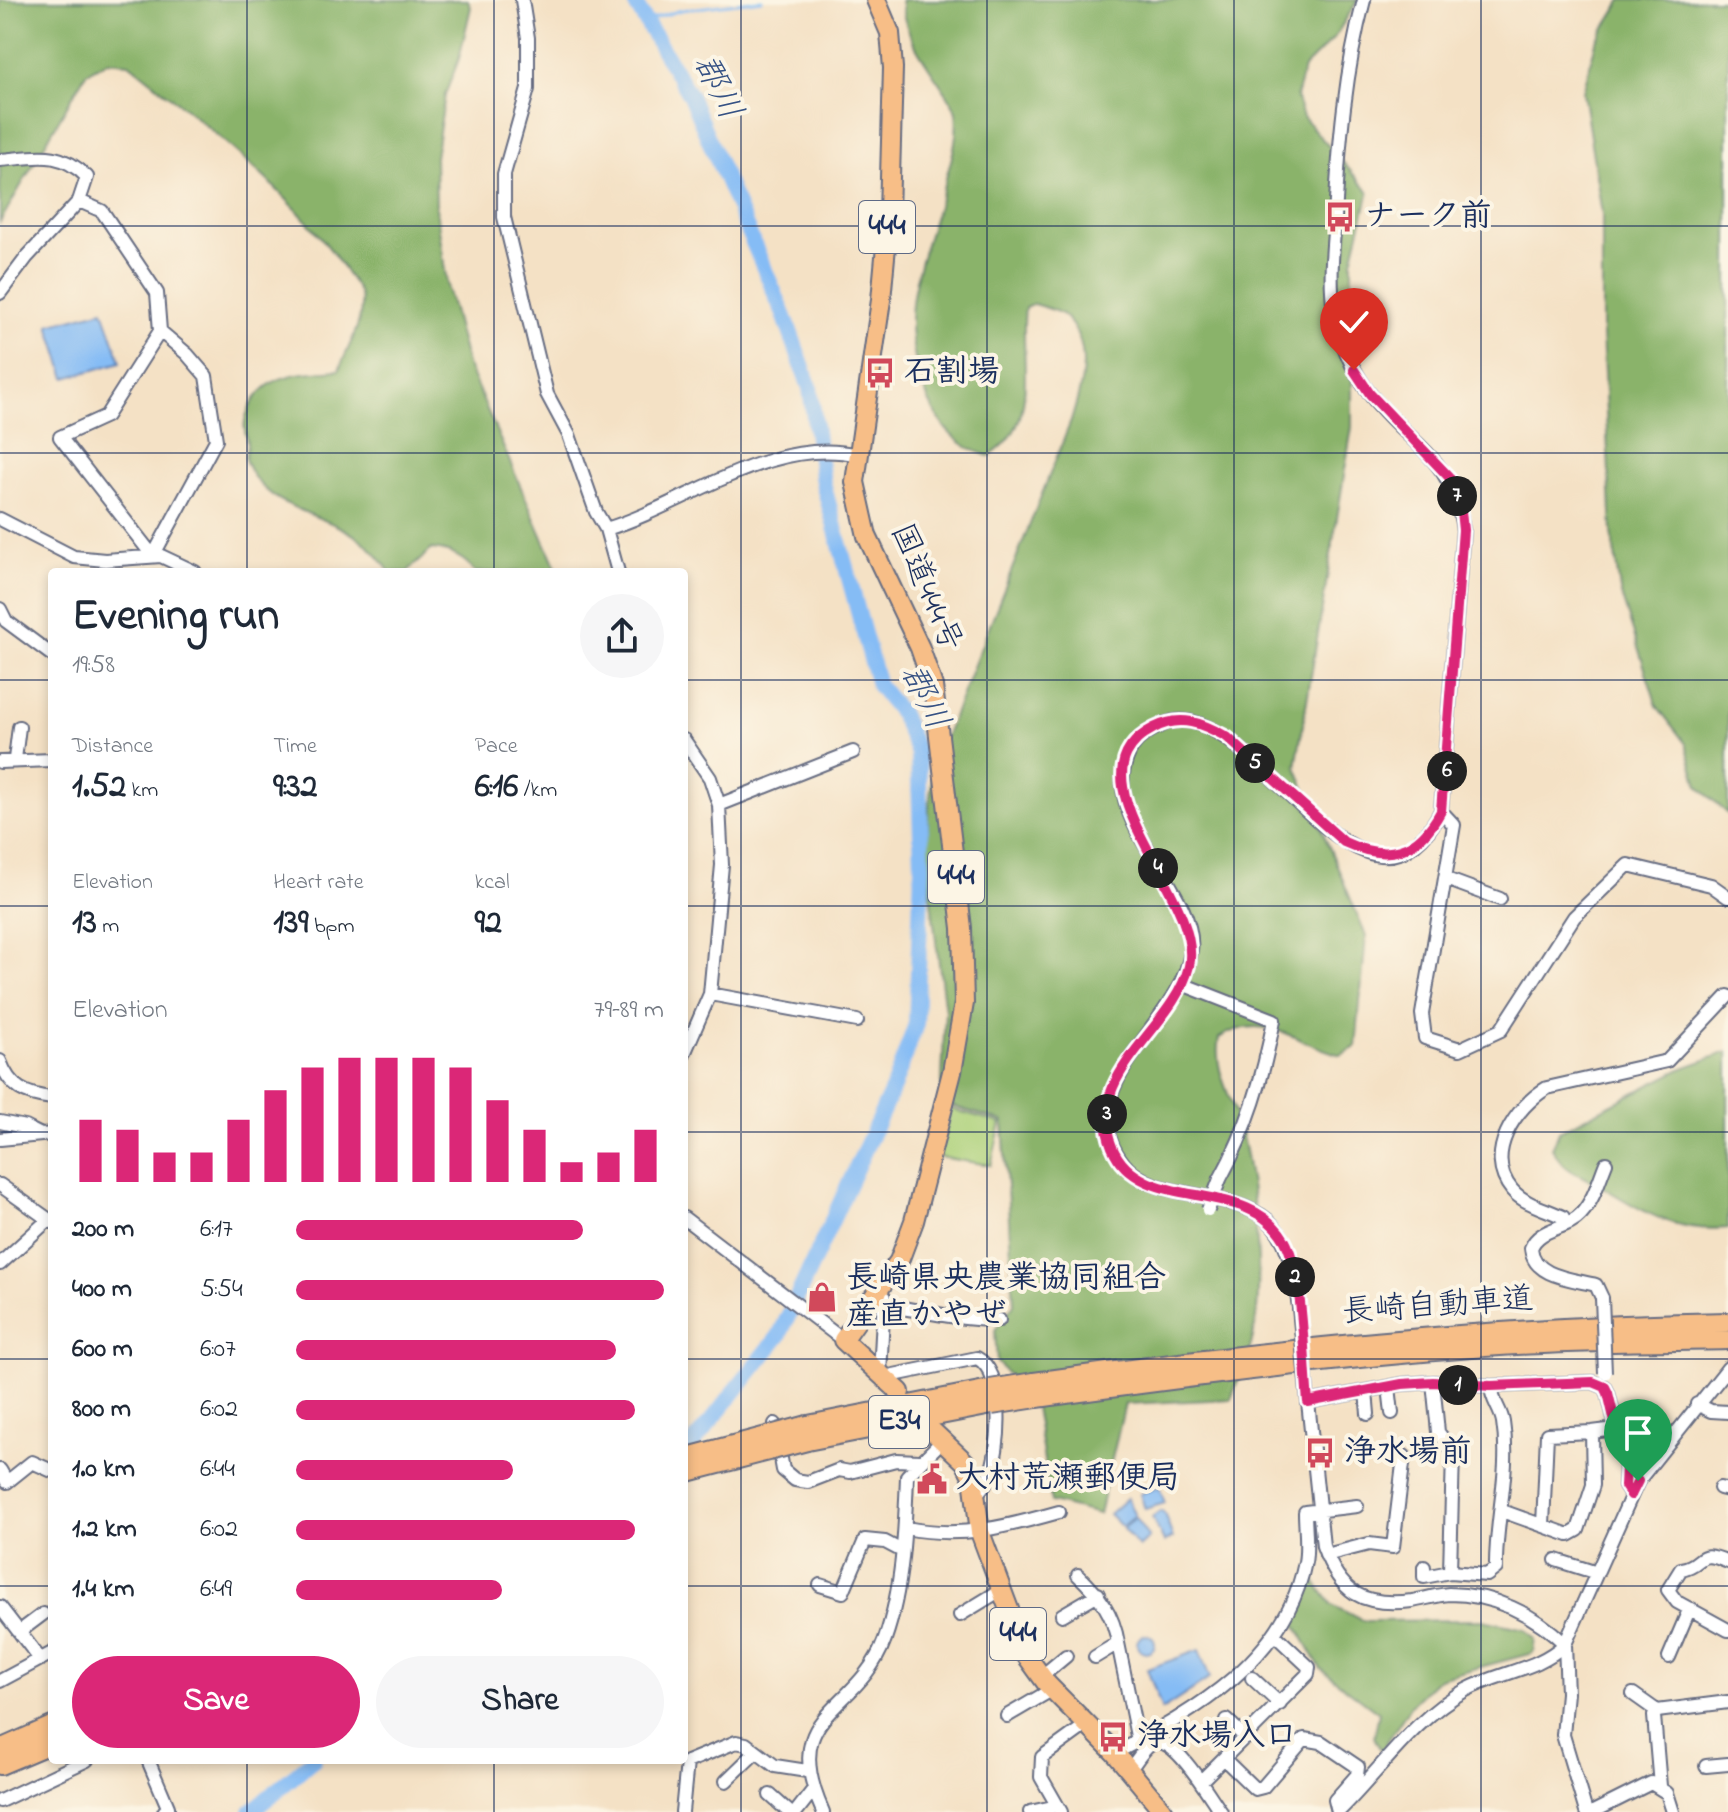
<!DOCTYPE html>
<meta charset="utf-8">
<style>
:root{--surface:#fff;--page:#f6f6f7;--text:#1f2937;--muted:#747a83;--accent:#db2777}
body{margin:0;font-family:"Indie Flower","Klee One",sans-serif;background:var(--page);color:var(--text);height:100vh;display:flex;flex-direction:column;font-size:30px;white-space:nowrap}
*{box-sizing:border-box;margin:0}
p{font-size:26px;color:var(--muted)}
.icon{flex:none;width:44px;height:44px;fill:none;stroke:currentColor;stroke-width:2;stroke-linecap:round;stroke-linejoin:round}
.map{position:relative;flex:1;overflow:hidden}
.side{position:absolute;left:48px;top:568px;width:640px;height:1196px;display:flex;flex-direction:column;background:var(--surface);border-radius:8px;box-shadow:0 4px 12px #0003}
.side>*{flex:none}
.pin{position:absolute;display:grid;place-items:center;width:68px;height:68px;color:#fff;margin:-82px -34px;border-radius:50% 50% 50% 0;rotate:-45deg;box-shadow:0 0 8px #0007}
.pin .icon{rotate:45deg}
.km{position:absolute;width:40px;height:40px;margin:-20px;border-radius:50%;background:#222;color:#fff;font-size:22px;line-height:40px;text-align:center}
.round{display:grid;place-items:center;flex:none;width:84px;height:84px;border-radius:42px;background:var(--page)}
.head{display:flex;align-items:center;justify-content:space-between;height:136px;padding:0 24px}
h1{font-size:44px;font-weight:800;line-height:60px}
.metrics{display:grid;grid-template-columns:repeat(3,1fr);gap:12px;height:136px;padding:8px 24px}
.metrics div{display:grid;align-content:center}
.metrics b{font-size:34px;font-weight:800}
.metrics small{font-size:22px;font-weight:400}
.metrics p{font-size:22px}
.chart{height:224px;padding:16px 24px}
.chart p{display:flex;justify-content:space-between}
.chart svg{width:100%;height:144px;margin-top:8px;stroke:var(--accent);stroke-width:6}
.button{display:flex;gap:16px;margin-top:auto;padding:16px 24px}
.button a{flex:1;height:92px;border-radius:48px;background:var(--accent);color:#fff;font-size:32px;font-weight:800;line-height:92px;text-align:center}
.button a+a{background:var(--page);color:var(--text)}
ul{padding:0 24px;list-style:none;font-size:26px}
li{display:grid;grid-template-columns:128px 96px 1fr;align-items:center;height:60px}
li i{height:20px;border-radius:10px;background:var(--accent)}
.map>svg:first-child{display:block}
.green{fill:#add17a;stroke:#64806c;stroke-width:2}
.forest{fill:#8ab36a;stroke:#527164;stroke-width:2}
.water{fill:#85bcf5;stroke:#5076aa;stroke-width:2}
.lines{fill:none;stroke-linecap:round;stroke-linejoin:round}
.stream{stroke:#85bcf5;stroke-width:3}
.river{stroke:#85bcf5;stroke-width:16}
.minor-casing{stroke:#676d82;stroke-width:16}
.highway-casing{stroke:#676d82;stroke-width:22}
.minor{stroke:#fff;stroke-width:12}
.highway{stroke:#f7be87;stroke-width:18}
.minor-bridge-casing{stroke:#676d82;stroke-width:16;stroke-linecap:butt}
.highway-bridge-casing{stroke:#676d82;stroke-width:22;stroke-linecap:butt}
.minor-bridge{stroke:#fff;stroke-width:12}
.highway-bridge{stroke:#f7be87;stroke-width:18}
.route-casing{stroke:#fff;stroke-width:16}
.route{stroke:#db2777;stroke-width:10}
.grid{fill:none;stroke:#1b2f5e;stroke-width:2;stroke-opacity:0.55}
.labels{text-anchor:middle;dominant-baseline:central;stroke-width:8;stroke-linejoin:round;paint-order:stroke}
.shield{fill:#fcf5e5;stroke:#5e6a86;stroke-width:2}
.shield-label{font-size:30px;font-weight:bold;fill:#1b2f5e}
.poi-label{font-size:32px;font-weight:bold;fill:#1b2f5e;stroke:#fcf5e5;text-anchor:start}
.street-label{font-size:32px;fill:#1b2f5e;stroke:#fcf5e5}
.water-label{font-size:34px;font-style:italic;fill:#365284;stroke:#fcf5e5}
</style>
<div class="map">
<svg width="1728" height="1812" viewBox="0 0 1728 1812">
<rect width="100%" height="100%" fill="#fcf5e5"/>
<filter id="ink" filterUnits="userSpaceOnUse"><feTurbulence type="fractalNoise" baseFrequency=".0125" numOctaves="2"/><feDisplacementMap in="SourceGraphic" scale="16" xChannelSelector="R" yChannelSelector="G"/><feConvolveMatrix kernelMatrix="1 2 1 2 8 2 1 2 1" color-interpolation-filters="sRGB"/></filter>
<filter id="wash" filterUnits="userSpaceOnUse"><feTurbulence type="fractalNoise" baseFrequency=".006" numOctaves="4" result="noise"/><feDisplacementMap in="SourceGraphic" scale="32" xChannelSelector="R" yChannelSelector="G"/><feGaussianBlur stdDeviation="1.8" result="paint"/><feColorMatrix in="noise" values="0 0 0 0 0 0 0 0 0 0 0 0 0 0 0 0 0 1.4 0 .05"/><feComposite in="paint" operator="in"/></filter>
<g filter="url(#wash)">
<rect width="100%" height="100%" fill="#f4e1c5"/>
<!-- green -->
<path class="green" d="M951,1109l50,14 -10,42 -53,-8z"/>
<!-- forest -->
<path class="forest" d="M0,0h468l3,7 -12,52 -14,36 -10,62 1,51 12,83 19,73 91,208h-84c-7,-14 -27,-22 -42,-23l-25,23h-17c-8,-11 -18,-24 -29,-32 -36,-28 -96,-29 -115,-78 -2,-6 1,-11 1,-18 -1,-13 -5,-17 0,-30 17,-42 52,-41 92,-44 8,-21 27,-52 21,-75 -2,-7 -9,-15 -13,-21 -45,-74 -149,-156 -218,-211l-21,-2 -22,12 -86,149z
M901,0h457l-24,38 -30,30 -8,29 7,20 66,75 -17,69v166l-56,340 70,169 -10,111 -15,8c-46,-12 -76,-45 -122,-17 -7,33 15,62 22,94 13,55 25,154 11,209 -5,20 -14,39 -21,58l-106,5 -26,110 -48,-12 -16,-95 -38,-45 -2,-32 19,-26 -11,-183 -62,-18 4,-92 -17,-134v-62l6,-50 137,-344c10,-33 24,-76 -7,-105 -6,-6 -21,-9 -30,-12l-9,4c-6,51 17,117 -36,148 -31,-9 -47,-27 -60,-55 -39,-90 -6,-136 17,-223 6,-20 13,-44 10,-65 -2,-11 -12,-23 -18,-32 -18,-27 -34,-48 -37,-81z
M1622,0h106v814l-30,-28 -12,-42 -29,-38 -37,-115 -8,-59 -10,-198v-120l-19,-122 13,-50z
M1728,1052v176c-49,5 -82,-14 -122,-39 -24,-15 -40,-14 -54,-41l7,-17 124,-63z
M1312,1577l20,28 31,16 120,-1 42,9 10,10 -2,14 -94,25 -27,26 -31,47 -7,-14 5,-24 -58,-44 -26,-46z"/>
<!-- water -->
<path class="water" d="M103,310l18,52 -55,16 -17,-53z
M1159,1487l6,16 -20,6 -5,-15z
M1127,1498l8,18 -13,11 -13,-13z
M1160,1511l4,2 9,25 -9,4 -12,-25z
M1135,1518l14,20 -10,9 -16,-18z
M1137 1644a9 9 0 1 1 18 0a9 9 0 1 1-18 0Z
M1199,1650l11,28 -48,32 -15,-41z"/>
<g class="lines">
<!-- stream -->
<path class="stream" d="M646,21l35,-11 81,-10"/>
<!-- river -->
<path class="river" d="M633,0l57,96 95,221 25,71 13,95 55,202 23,29 17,39 4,114 -6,157 -23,64 -114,248 -95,119
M251,1812l62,-52"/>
</g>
</g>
<g filter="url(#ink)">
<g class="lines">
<!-- minor casing -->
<g class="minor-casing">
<path id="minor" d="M522,0l6,38v51l-24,85v43l43,177 22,41 27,77 10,17 12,43
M0,160c37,-3 59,-11 87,17l-8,24 -52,56 -27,36
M79,201l23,10 55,82 3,38 -54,85 -46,21 93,119
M0,519l74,38 31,3 56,-4 34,16
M606,529c80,-24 165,-94 252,-74
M153,556l63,-116 -10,-64 -19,-22 -27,-23
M0,609l6,12 46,34
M684,740l26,38 9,27 3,60 -12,129 -26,60
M15,759l4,-32
M0,762l52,-2
M719,805l134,-53
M1441,811l13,14 -32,189 3,24 35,11 41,-19 73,-113 54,-52 83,20 17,12
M1446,879l54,20
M1182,984l92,36c-11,58 -26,108 -54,159
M710,994l147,27
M0,1061c10,27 25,34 52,37
M0,1122l25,5 14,7
M0,1139l52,-5
M0,1185l52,37
M684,1218l159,122
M1566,1224l-3,-7c-17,-8 -39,-13 -51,-27 -29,-35 3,-83 35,-102l120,-27 61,-65
M0,1264l47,-43
M1602,1298l-6,-13c-24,-6 -63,-8 -65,-37 8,-21 36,-18 50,-34 13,-14 18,-34 25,-51
M884,1305c39,6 75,15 115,15
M1299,1308c-13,-97 -31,-99 -122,-117 -19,-4 -40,-11 -53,-27 -61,-75 58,-140 67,-213 8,-64 -102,-136 -58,-205 6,-10 18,-16 29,-21 85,-43 199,235 279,86l22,-281c-9,-73 -53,-84 -94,-137 -17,-23 -31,-55 -35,-83 -5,-31 -1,-62 1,-92 4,-73 10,-147 29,-218
M880,1374l4,-77
M884,1377l93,-19c29,15 24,92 12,119 -2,6 -8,11 -11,16
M1433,1382l5,50 15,20 -3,120 37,3 9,-7c-1,-48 15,-97 7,-146 -2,-13 -12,-22 -12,-36
M1389,1387l3,26
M1366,1391l2,23
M1307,1392l16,154c17,47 39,61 89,55 12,-2 25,-6 37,-7 44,0 85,20 116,50l2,49 -4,42 23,77
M1308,1402l94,-18 31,-2 58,4 102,-4 12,5 3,6 18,74 -1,19 6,9
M1697,1404l14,7 17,1
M775,1424l8,46 12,10 13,2 31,-12 11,2 46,-12 23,1
M0,1470l7,12 25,-20 20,9
M1720,1488l8,2
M1502,1511l67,24 9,-5 15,-45 -1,-53 24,-3
M1543,1525l4,-91 45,-2
M906,1528c55,11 100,-1 153,-16
M1326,1555l43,-11 24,3 11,-91
M1556,1560l41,13
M1728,1562c-33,-15 -22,3 -47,7l-13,21 9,12 51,28
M1424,1567v10l26,-5
M1078,1575c22,21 35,38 40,68l-23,14
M820,1585l23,7 22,-52 20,2 17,9
M0,1607l40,52
M960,1615l41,-25
M1062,1615l36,-21
M19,1632l24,-18
M1118,1643l20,98
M1669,1657l20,-47
M1042,1676l24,-20
M1252,1678l28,26
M0,1681l52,-28
M1633,1694l24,17
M1007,1716l46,-27
M1227,1720l19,18
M1115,1753c81,-42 171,-94 190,-191 3,-15 0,-34 0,-50l52,-6
M1224,1759l31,30 8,-2 41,-48 17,3 37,25 -1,8 -22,25 3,12
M148,1760l20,47 -4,5
M1706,1766l22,-2
M1130,1769c7,-8 16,-26 27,-27 21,-1 53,55 64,70
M1202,1780l106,-106 1,-7 -34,-32
M726,1781l30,-29
M1660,1786l-6,-70 3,-5 71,-9
M770,1795l19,17
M0,1801l87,-41
M682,1812l5,-50 49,-20 10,2 29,22 32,5
M796,1812l18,-23
M823,1812c-46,-103 34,-96 62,-173 18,-51 20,-110 22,-163l35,-35
M1030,1812l27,-6
M1061,1812l-20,-35 1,-20 44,-32
M1338,1812c42,-41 76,-94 128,-122 33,-18 72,-20 99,-46l73,-163 90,-113
M1593,1812l58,-29 16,10 6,19"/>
</g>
<!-- highway casing -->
<g class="highway-casing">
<path id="highway" d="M876,0l14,33 3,35 -4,146 -8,86 -26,182 12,54 53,112 13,38 29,242 2,75 -12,69 -38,149 -15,40 -56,79 57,52
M1034,1382c231,-32 461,-56 694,-60
M1037,1398c149,-21 297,-40 448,-51 80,-6 162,-5 243,-7
M808,1425l182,-36
M928,1427l37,35 8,16 7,54 46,123 21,29 68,69 49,59
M807,1441l185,-36
M0,1749l52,-23
M0,1765l52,-22"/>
</g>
<!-- minor -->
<use href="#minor" class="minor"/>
<!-- highway -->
<use href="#highway" class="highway"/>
<!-- minor-bridge casing -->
<g class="minor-bridge-casing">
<path id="minor-bridge" d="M1208,1210l12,-31
M1602,1298l3,75
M1299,1308l8,84"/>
</g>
<!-- highway-bridge casing -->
<g class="highway-bridge-casing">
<path id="highway-bridge" d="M990,1389l44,-7
M992,1405l45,-7
M684,1458l124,-33
M684,1473l123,-32"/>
</g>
<!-- minor-bridge -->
<use href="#minor-bridge" class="minor-bridge"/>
<!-- highway-bridge -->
<use href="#highway-bridge" class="highway-bridge"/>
</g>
</g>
<g class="lines" filter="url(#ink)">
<!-- route casing -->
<g class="route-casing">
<path id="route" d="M1354,370l16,24 79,83 11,25 3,28 -22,281c-23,43 -54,51 -97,31l-117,-105c-25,-14 -46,-23 -73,-9 -94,48 51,168 35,238 -15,63 -107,109 -77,181 29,69 135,27 173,94 18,32 19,121 23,161l94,-18 31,-2 58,4 102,-4 12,5 3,6 18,74 -1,19 6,9 7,-14"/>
</g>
<!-- route -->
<use href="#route" class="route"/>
</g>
<!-- grid -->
<path class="grid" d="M247,0v572M494,0v572M741,0v1812M987,0v1812M1234,0v1812M1481,0v1812M0,226h1728M0,453h1728M0,680h52M684,680h1044M0,906h52M684,906h1044M0,1132h52M684,1132h1044M0,1359h52M684,1359h1044M0,1586h52M684,1586h1044M247,1760v52M494,1760v52"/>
<!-- icons -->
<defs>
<g id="bus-bare" transform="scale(2.4)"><path d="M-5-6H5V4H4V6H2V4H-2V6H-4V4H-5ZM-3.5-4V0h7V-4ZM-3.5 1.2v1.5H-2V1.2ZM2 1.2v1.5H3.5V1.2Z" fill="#d1495b" stroke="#fcf5e5" stroke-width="2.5" paint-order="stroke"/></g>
<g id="shop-bare" transform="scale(2.4)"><path d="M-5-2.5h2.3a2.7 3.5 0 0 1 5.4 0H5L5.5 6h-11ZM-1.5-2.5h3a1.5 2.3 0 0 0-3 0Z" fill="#d1495b" stroke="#fcf5e5" stroke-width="2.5" paint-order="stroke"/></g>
<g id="civic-bare" transform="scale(2.4)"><path d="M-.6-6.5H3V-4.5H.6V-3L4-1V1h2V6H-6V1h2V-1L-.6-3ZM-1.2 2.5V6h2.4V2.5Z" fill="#d1495b" stroke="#fcf5e5" stroke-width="2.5" paint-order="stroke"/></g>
</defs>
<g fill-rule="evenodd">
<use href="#bus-bare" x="1340" y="217"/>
<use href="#bus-bare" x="880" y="373"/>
<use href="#shop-bare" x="822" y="1297"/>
<use href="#bus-bare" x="1320" y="1453"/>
<use href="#civic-bare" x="932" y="1479"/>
<use href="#bus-bare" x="1113" y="1737"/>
</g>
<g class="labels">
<!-- shield labels -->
<g class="shield">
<rect x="859" y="201" width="56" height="52" rx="6"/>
<rect x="928" y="851" width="56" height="52" rx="6"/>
<rect x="869" y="1396" width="60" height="52" rx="6"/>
<rect x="990" y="1608" width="56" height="52" rx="6"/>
</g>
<g class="shield-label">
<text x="887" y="227">444</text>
<text x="956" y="877">444</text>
<text x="899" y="1422">E34</text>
<text x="1018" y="1634">444</text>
</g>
<!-- poi labels -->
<g class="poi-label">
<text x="1364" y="217">ナーク前</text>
<text x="904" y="373">石割場</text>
<text x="846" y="1279">長崎県央農業協同組合<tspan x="846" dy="37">産直かやぜ</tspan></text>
<text x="1344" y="1453">浄水場前</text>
<text x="956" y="1479">大村荒瀬郵便局</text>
<text x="1137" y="1737">浄水場入口</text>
</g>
<!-- street labels -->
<g class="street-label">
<text transform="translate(925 588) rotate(67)">国道444号</text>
<text transform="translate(1438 1307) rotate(-4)">長崎自動車道</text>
</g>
<!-- water labels -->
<g class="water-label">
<text transform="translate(716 88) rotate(63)">郡川</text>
<text transform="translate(923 698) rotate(63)">郡川</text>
</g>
</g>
</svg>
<div class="pin" style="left:1638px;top:1481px;background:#1e9e55"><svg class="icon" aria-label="arrive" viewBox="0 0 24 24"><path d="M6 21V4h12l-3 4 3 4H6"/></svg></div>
<div class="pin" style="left:1354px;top:370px;background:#d93025"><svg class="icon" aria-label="check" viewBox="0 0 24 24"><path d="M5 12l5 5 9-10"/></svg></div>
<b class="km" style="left:1458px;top:1385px">1</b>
<b class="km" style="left:1295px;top:1277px">2</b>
<b class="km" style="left:1107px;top:1114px">3</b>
<b class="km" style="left:1158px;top:868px">4</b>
<b class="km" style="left:1255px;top:763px">5</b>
<b class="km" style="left:1447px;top:771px">6</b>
<b class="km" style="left:1457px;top:496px">7</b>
<section class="side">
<div class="head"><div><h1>Evening run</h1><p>19:58</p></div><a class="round"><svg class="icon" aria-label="share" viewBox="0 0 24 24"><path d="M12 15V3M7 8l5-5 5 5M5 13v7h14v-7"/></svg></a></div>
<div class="metrics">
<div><p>Distance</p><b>1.52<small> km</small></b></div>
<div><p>Time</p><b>9:32</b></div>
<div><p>Pace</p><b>6:16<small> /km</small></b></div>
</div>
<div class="metrics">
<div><p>Elevation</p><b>13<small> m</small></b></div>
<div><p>Heart rate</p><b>139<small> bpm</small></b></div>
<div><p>kcal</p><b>92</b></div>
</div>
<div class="chart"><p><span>Elevation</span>79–89 m</p>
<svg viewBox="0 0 160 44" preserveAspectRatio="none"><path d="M5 44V25M15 44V28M25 44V35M35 44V35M45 44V25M55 44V16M65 44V9M75 44V6M85 44V6M95 44V6M105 44V9M115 44V19M125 44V28M135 44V38M145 44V35M155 44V28"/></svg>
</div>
<ul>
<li><b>200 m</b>6:17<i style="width:78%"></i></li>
<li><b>400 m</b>5:54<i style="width:100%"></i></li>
<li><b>600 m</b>6:07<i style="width:87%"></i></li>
<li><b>800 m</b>6:02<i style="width:92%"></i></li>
<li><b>1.0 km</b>6:44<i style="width:59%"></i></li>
<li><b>1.2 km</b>6:02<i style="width:92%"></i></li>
<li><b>1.4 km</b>6:49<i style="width:56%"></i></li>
</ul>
<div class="button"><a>Save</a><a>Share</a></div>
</section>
</div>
